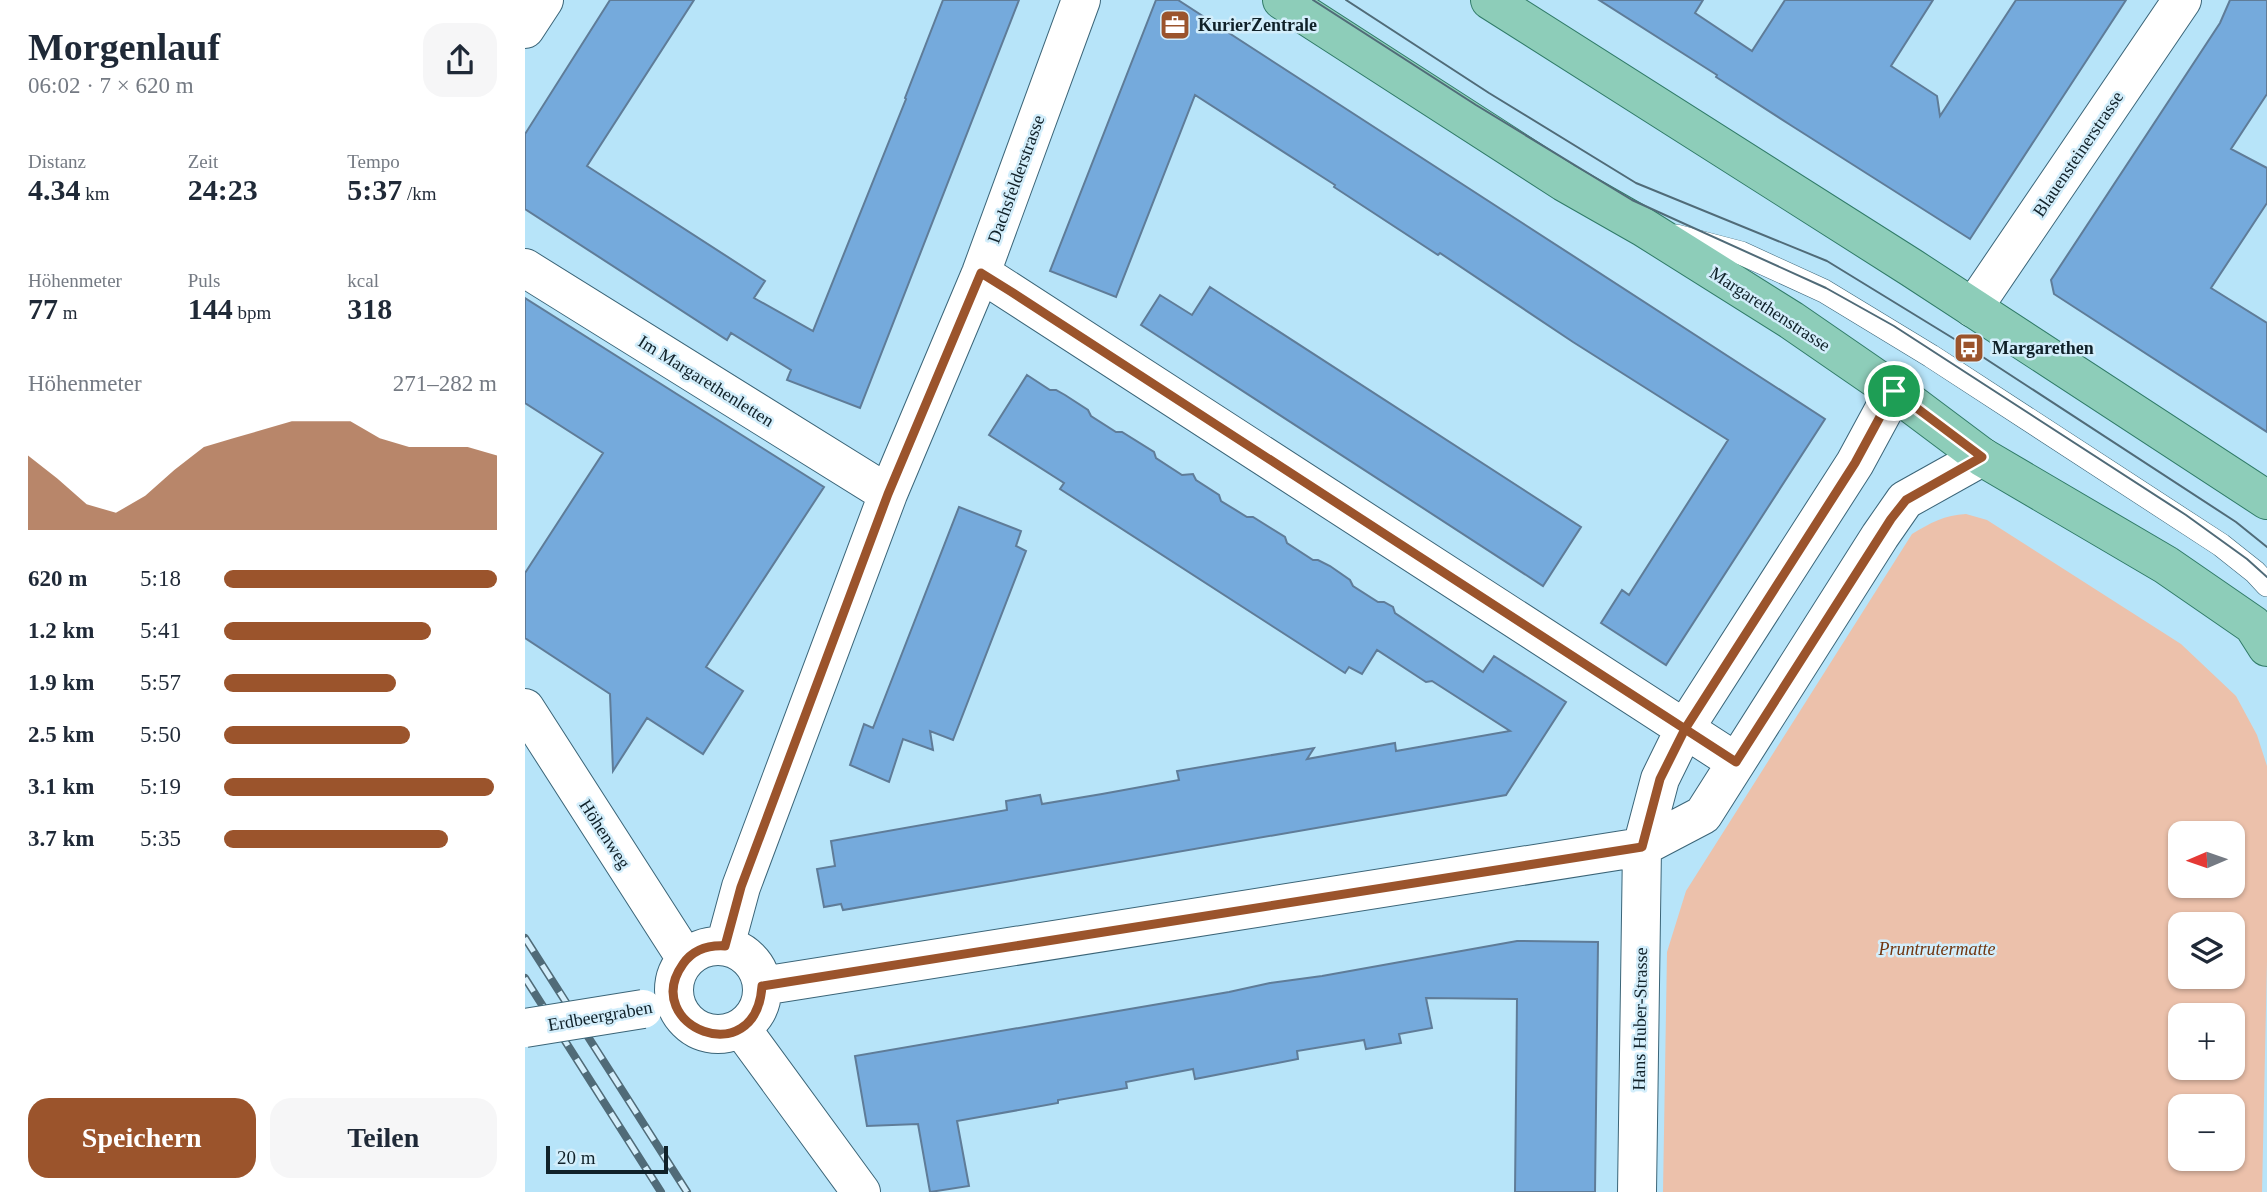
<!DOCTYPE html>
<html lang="de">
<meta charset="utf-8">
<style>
:root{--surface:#fff;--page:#f6f6f7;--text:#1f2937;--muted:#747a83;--accent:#9b542c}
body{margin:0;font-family:"Times New Roman",serif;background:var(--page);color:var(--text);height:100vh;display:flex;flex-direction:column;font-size:26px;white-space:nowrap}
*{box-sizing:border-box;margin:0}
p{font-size:23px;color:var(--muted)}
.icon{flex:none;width:38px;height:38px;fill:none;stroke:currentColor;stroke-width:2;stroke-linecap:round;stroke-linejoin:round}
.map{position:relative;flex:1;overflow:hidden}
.drawer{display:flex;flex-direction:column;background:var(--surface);width:525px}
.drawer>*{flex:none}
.needle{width:46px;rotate:268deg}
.fabs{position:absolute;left:1643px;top:821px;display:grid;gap:14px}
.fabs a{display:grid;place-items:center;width:77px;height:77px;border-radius:14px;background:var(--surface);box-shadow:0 2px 5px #0004;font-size:35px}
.scale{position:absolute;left:21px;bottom:18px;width:122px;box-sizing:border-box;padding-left:7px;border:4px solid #102129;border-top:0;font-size:19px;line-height:24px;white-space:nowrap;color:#102129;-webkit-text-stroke:5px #d3eefb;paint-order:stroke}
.pin{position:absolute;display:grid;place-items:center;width:60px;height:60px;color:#fff;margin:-30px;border:4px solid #fff;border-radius:50%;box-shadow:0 2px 7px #0007}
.round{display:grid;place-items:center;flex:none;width:74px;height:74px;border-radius:21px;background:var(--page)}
.summary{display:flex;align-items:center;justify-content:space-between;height:119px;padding:0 28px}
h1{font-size:38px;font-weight:700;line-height:52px}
.stats{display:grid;grid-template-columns:repeat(3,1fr);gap:10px;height:119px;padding:7px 28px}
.stats div{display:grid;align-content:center}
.stats b{font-size:30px;font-weight:700}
.stats small{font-size:19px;font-weight:400}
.stats p{font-size:19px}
.chart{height:196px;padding:14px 28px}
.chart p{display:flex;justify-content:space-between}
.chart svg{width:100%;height:126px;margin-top:7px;fill:var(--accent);opacity:.7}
.primary-button{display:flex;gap:14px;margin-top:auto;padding:14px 28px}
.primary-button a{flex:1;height:80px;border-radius:21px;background:var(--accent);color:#fff;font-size:28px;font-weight:700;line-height:80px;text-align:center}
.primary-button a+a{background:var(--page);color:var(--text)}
ul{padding:0 28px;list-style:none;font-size:23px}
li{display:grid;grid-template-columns:112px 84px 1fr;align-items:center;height:52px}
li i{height:18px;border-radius:9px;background:var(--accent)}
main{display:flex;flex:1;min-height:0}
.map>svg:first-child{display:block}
.park{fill:#ecc1ab;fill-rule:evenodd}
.building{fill:#75aadc;stroke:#5f7c98;stroke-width:2}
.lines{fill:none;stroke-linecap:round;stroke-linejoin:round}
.service-casing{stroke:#3b6578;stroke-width:24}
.minor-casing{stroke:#3b6578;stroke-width:40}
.primary-casing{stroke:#307b68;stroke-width:40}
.service{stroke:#fff;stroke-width:23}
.minor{stroke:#fff;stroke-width:38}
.primary{stroke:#8dcdb9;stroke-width:38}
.tram{stroke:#506b78;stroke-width:2}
.rail-casing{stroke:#506b78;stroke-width:8}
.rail{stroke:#d3eefb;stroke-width:5;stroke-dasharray:16;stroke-linecap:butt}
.minor-bridge-casing{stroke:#3b6578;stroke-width:40;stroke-linecap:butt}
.minor-bridge{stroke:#fff;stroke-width:38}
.route-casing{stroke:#fff;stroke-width:14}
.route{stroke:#9b542c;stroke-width:9}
.labels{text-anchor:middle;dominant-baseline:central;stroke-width:5;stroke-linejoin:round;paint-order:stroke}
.poi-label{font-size:18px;font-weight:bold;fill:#102129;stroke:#d3eefb;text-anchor:start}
.street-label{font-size:18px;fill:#102129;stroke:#d3eefb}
.park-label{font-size:18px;font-style:italic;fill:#71350e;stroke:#d3eefb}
</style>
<main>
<section class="drawer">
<div class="summary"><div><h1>Morgenlauf</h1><p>06:02 · 7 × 620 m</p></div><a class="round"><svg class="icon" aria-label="share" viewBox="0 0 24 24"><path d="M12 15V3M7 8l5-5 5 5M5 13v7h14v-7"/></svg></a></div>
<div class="stats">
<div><p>Distanz</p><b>4.34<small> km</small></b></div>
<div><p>Zeit</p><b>24:23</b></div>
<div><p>Tempo</p><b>5:37<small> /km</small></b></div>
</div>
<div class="stats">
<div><p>Höhenmeter</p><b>77<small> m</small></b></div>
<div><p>Puls</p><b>144<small> bpm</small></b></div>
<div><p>kcal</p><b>318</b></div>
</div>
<div class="chart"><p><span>Höhenmeter</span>271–282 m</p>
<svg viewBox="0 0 160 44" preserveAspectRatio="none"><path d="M0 44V18L10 26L20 35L30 38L40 32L50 23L60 15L70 12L80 9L90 6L100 6L110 6L120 12L130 15L140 15L150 15L160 18V44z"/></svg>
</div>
<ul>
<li><b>620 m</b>5:18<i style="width:100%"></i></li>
<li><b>1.2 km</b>5:41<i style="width:76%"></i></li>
<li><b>1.9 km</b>5:57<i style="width:63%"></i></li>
<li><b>2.5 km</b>5:50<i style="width:68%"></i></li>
<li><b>3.1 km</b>5:19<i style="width:99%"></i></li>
<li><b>3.7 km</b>5:35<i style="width:82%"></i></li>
</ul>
<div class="primary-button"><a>Speichern</a><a>Teilen</a></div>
</section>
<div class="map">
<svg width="1742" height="1192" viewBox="0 0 1742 1192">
<rect width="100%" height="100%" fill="#b7e4f9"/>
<!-- park -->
<path class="park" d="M1441,514l21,6 194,124 55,52 21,39 10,31v195l-5,231h-599l4,-240 19,-61 226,-357c18,-11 33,-19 54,-20zM1708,833v53h-52v-53zM1708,924v52h-52v-52zM1656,1015h52v53h-52zM1656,1106h52v52h-52z"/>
<!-- building -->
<path class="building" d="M85,0h84l-107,166 178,115 -11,17 59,33 93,-232 -1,-1 38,-98h76l-159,408 -73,-28 4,-10 -60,-37 -4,7 -202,-131v-75z
M631,0h22l647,419 -159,246 -65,-42 21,-33 7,5 99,-155 -155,-98 -133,-89 -2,2 -104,-68 1,-2 -140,-90 -79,202 -66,-26z
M1074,0h104l-8,13 57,38 33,-51h148l-42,66 46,30 3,20 76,-116h110l-156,239 -178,-113 -76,-49 1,-2z
M1705,0h37v94l-36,55 36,19v35l-56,85 56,35v109l-213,-138 -3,-14 169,-257z
M685,287l371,240 -38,59 -402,-261 19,-30 32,20z
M0,298l299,189 -118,180 37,24 -40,63 -56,-36 -34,53 -3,-77 -85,-56v-65l78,-120 -78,-50z
M502,375l23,15h6l9,5 23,15 3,6 25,16h6l32,20 2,6 26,17 11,-1 3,6 23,15 2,6 26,16h6l32,20 2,6 26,17h5l12,6 20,14 3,6 25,16h6l9,5 2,6 88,59 11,-16 72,46 -60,93 -663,115 -2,-6 -17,3 -7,-38 18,-3 -4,-25 176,-31 -1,-9 34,-6 2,9 60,-10 77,-14 -2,-9 137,-23 -7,11 88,-16 1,8 114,-20 -78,-50 -6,1 -49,-32 -15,24 -13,-7 -4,6 -285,-184 4,-6 -75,-48z
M434,507l62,24 -5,15 10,5 -73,189 -23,-9 3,19 -30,-11 -14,43 -39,-17 14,-41 9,4z
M992,941l81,1 -3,250h-80l2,-193 -91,-1 6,30 -33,6 2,9 -35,6 -2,-9 -67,11 1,8 -103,20 -2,-10 -67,13 1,6 -69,12v3l-101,18 12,65 -39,6 -12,-68 -51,2 -12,-70 374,-64 41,-9 52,-7z"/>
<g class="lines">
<!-- service casing -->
<g class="service-casing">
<path id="service" d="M1151,236l65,17 83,38 107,65 290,189 34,27 12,13"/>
</g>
<!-- minor casing -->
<g class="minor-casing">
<path id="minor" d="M0,29l19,-29
M0,268l363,226
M456,273l755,489
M1448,308l209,-308
M0,708l161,251
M149 990a44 44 0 1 1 88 0a44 44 0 1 1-88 0Z
M200,946l16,-59 147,-393 93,-221 100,-273
M237,986l880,-139 61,-32 177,-279 25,-36 77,-43
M216,1028l120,164
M1112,1192l5,-345 18,-68 25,-51 170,-265 39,-72"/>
</g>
<!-- primary casing -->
<g class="primary-casing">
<path id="primary" d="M757,0l282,182 79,45 148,93 103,71 88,66 184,108 87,60 14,22
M965,0l422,268 355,232"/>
</g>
<!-- service -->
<use href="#service" class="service"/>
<!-- minor -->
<use href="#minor" class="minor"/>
<!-- primary -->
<use href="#primary" class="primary"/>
<!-- tram -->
<path class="tram" d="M788,0l163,105 156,95 194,88 68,38 292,189 61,44 20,18
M821,0l143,93 147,90 191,78 142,87 267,174 31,25"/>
<!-- rail casing -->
<g class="rail-casing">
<path id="rail" d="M0,938l162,254
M0,978l136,214"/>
</g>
<!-- rail -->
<use href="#rail" class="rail"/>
<!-- minor-bridge casing -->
<g class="minor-bridge-casing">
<path id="minor-bridge" d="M0,1028l118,-19"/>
</g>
<!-- minor-bridge -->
<use href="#minor-bridge" class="minor-bridge"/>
</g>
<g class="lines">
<!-- route casing -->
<g class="route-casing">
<path id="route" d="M1369,391l-39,72 -170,266 -25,50 -18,68 -880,139c-6,88 -123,40 -79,-22 10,-14 25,-19 42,-18l16,-59 147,-393 93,-221 29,18 675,438 51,33 155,-243 15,-19 76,-43 -88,-66"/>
</g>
<!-- route -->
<use href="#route" class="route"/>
</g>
<!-- icons -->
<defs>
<g id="office-square" transform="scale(1.575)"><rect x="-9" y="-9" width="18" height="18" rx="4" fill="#9b542c" stroke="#d3eefb"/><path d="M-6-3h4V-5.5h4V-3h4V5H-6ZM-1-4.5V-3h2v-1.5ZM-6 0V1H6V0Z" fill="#fff"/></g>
<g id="bus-square" transform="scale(1.575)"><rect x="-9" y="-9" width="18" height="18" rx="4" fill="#9b542c" stroke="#d3eefb"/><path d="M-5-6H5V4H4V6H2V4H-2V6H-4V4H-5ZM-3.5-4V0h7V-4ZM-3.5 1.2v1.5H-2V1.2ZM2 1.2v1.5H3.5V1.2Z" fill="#fff"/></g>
</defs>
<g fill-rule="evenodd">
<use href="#office-square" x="650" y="25"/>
<use href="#bus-square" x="1444" y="348"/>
</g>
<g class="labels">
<!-- poi labels -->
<g class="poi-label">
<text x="673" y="25">KurierZentrale</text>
<text x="1467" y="348">Margarethen</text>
</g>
<!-- street labels -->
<g class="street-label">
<text transform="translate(1553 154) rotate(-56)">Blauensteinerstrasse</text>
<text transform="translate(491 179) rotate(-70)">Dachsfelderstrasse</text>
<text transform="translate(1245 309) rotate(33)">Margarethenstrasse</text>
<text transform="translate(181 381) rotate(32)">Im Margarethenletten</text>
<text transform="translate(80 834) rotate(57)">Höhenweg</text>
<text transform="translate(75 1016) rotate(-10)">Erdbeergraben</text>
<text transform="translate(1115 1019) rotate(-89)">Hans Huber-Strasse</text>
</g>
<!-- park labels -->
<g class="park-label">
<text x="1412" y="949">Pruntrutermatte</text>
</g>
</g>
</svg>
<div class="fabs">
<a><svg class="needle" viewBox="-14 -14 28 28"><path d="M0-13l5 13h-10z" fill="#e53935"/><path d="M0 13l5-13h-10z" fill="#747a83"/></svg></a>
<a><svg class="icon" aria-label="layers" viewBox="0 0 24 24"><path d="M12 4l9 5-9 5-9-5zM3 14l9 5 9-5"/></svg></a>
<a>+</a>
<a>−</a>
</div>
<div class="scale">20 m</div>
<div class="pin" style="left:1369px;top:391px;background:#1e9e55"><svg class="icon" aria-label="arrive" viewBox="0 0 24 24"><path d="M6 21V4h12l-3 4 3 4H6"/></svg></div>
</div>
</main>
